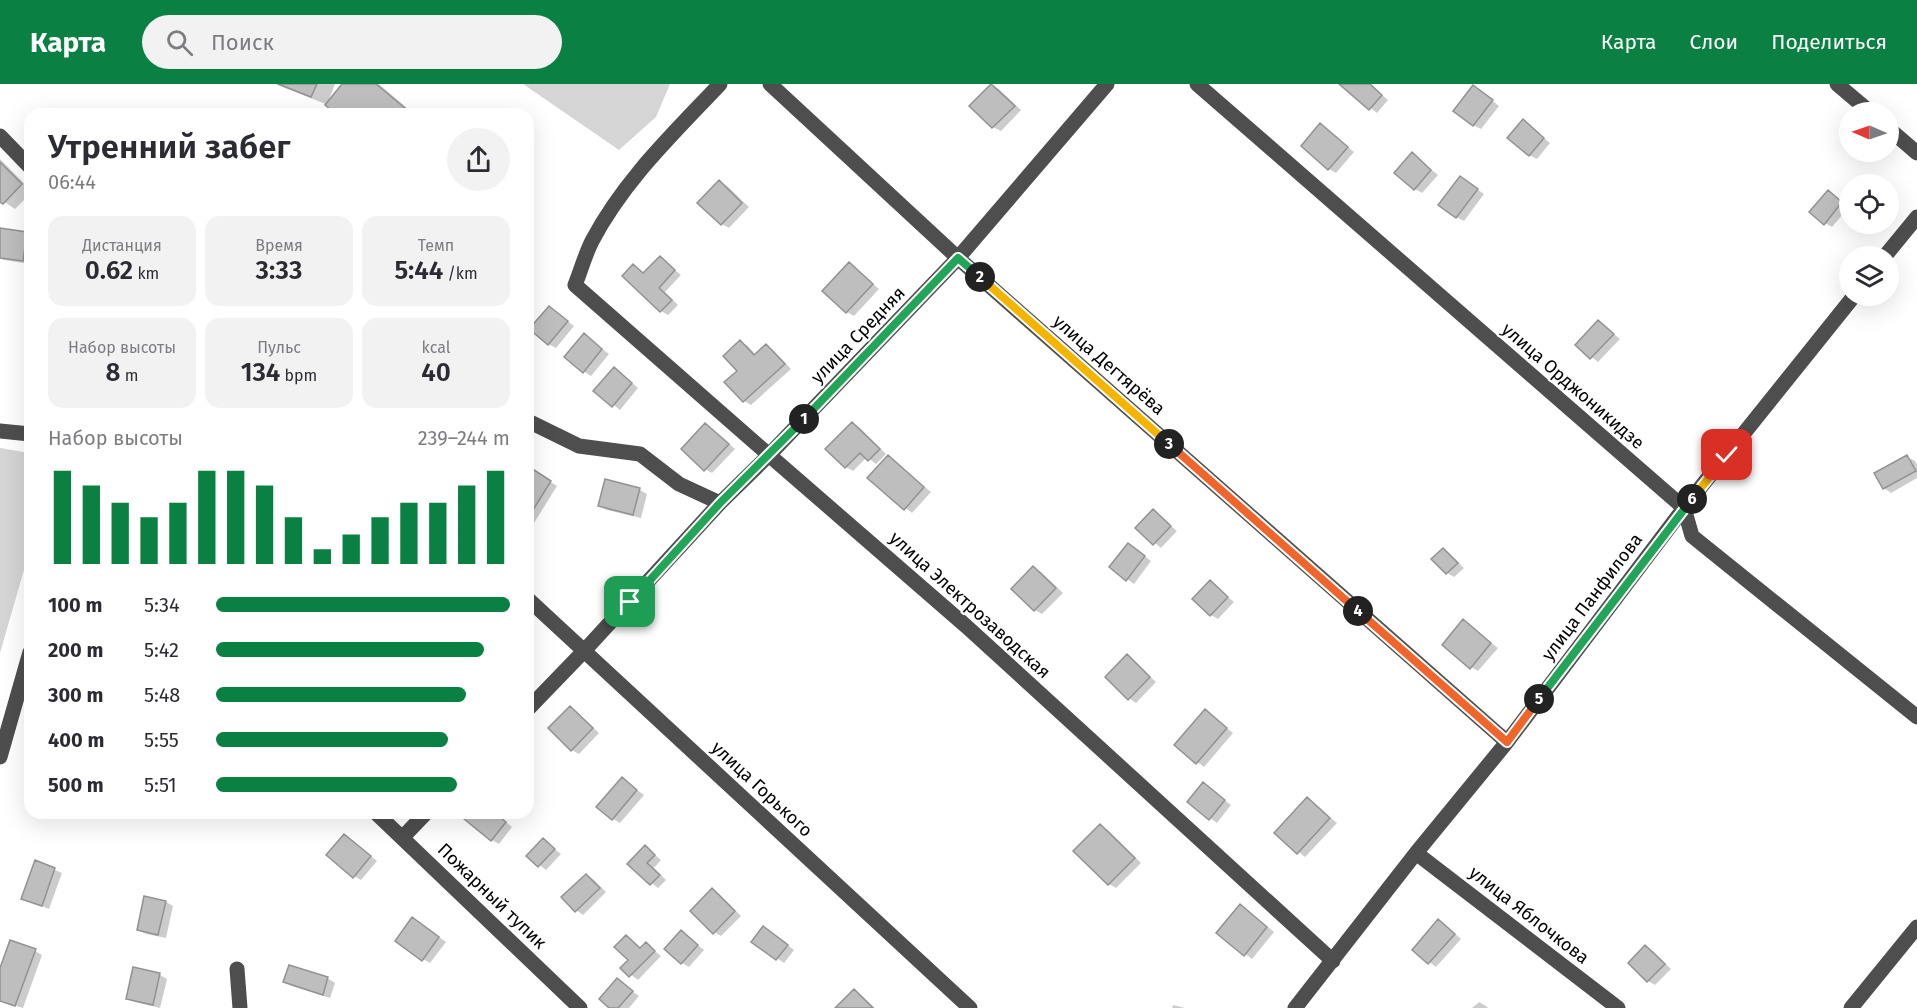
<!DOCTYPE html>
<html lang="ru">
<meta charset="utf-8">
<style>
:root{--surface:#fff;--page:#f2f2f3;--text:#2b2b33;--muted:#7c7c81;--accent:#0b8043}
body{margin:0;font-family:"Fira Sans",sans-serif;background:var(--page);color:var(--text);height:100vh;display:flex;flex-direction:column;font-size:22px;white-space:nowrap}
*{box-sizing:border-box;margin:0}
p{font-size:20px;color:var(--muted)}
.icon{flex:none;width:33px;height:33px;fill:none;stroke:currentColor;stroke-width:2;stroke-linecap:round;stroke-linejoin:round}
.map{position:relative;flex:1;overflow:hidden}
.drawer{position:absolute;left:24px;top:24px;width:510px;height:711px;display:flex;flex-direction:column;background:var(--surface);border-radius:18px;box-shadow:0 6px 24px #0002}
.drawer>*{flex:none}
.needle{width:39px;rotate:272deg}
.tools{position:absolute;left:1839px;top:18px;display:grid;gap:12px}
.tools a{display:grid;place-items:center;width:60px;height:60px;border-radius:50%;background:var(--surface);box-shadow:0 6px 24px #0002;font-size:30px}
.pin{position:absolute;display:grid;place-items:center;width:51px;height:51px;color:#fff;margin:-26px;border-radius:12px;box-shadow:0 3px 9px #0006}
.km{position:absolute;width:30px;height:30px;margin:-15px;border-radius:50%;background:#222;color:#fff;font-size:16px;line-height:30px;text-align:center}
.round{display:grid;place-items:center;flex:none;width:63px;height:63px;border-radius:32px;background:var(--page)}
.summary{display:flex;align-items:center;justify-content:space-between;height:102px;padding:0 24px}
h1{font-size:33px;font-weight:600;line-height:45px}
.metrics{display:grid;grid-template-columns:repeat(3,1fr);gap:9px;height:102px;padding:6px 24px}
.metrics div{display:grid;align-content:center;border-radius:15px;background:var(--page);text-align:center}
.metrics b{font-size:26px;font-weight:600}
.metrics small{font-size:16px;font-weight:400}
.metrics p{font-size:16px}
.chart{height:168px;padding:12px 24px}
.chart p{display:flex;justify-content:space-between}
.chart svg{width:100%;height:108px;margin-top:6px;stroke:var(--accent);stroke-width:6}
ul{padding:0 24px;list-style:none;font-size:20px}
li{display:grid;grid-template-columns:96px 72px 1fr;align-items:center;height:45px}
li i{height:15px;border-radius:8px;background:var(--accent)}
header{display:flex;align-items:center;gap:36px;box-sizing:border-box;height:84px;padding:0 30px;background:var(--accent);color:#fff}
header strong{font-size:28px}
nav{display:flex;gap:33px;margin-inline-start:auto;font-size:21px}
.search{width:420px;height:54px;background:var(--page);display:flex;align-items:center;gap:15px;box-sizing:border-box;padding:0 21px;border-radius:33px;color:var(--muted);font-size:22px}
.map>svg:first-child{display:block}
.green{fill:#d5d5d5}
.shadow{fill:#0003}
.building{fill:#bebebe;stroke:#929292;stroke-width:1.5}
.lines{fill:none;stroke-linecap:round;stroke-linejoin:round}
.minor{stroke:#4e4e4e;stroke-width:15}
.split-1-casing{stroke:#fff;stroke-width:12}
.split-2-casing{stroke:#fff;stroke-width:12}
.split-3-casing{stroke:#fff;stroke-width:12}
.split-4-casing{stroke:#fff;stroke-width:12}
.split-5-casing{stroke:#fff;stroke-width:12}
.split-6-casing{stroke:#fff;stroke-width:12}
.split-7-casing{stroke:#fff;stroke-width:12}
.split-1{stroke:#22a559;stroke-width:8}
.split-2{stroke:#22a559;stroke-width:8}
.split-3{stroke:#f5b400;stroke-width:8}
.split-4{stroke:#f0652b;stroke-width:8}
.split-5{stroke:#f0652b;stroke-width:8}
.split-6{stroke:#22a559;stroke-width:8}
.split-7{stroke:#f5b400;stroke-width:8}
.labels{text-anchor:middle;dominant-baseline:central;stroke-width:4.5;stroke-linejoin:round;paint-order:stroke}
.street-label{font-size:18px;fill:#000;stroke:#fff}
</style>
<header>
<strong>Карта</strong>
<div class="search"><svg class="icon" aria-label="search" viewBox="0 0 24 24"><circle cx="10" cy="10" r="6"/><path d="M15 15l6 6"/></svg>Поиск</div>
<nav><a>Карта</a><a>Слои</a><a>Поделиться</a></nav>
</header>
<div class="map">
<svg width="1917" height="924" viewBox="0 0 1917 924">
<rect width="100%" height="100%" fill="#fff"/>
<!-- green -->
<path class="green" d="M523,0h147l-14,33 -37,33z
M0,364l30,5v96l-30,104z"/>
<!-- shadow -->
<path class="shadow" d="M275,0h60l-7,18 16,-18h35l35,30h-76l-10,-9z
M1341,0h29l18,16 -11,13z
M992,1l7,4 22,21 -20,21 -8,-4 -21,-21z
M1480,7l19,15 -18,23 -8,-4z
M1523,37l27,22 -13,16 -8,-4z
M1321,41l33,27 -18,21 -7,-4z
M1412,70l26,21 -16,18 -7,-4z
M0,75l30,30v5l-15,15 -15,-10z
M1461,94l23,16 -20,27 -8,-4z
M720,98l7,4 22,21 -20,21 -7,-4z
M1828,108l21,15 -17,20 -7,-4z
M1,145l29,6v29l-26,-4 -4,-2z
M660,174l21,17 -16,17 13,13 -10,10 -7,-4 -37,-35 10,-10 11,8z
M849,180l30,25 -25,27 -7,-4z
M549,223l25,19 -18,22 -8,-4z
M1599,238l21,17 -22,23 -21,-17z
M584,251l25,19 -18,22 -8,-5z
M740,258l8,4 8,9 10,-10 7,5 18,19 -40,36 -7,-4 -18,-19 13,-11z
M621,289l17,15 -18,22 -24,-19z
M706,340l29,25 -23,24 -7,-4z
M853,340l7,4 26,26 -10,10 -9,-7 -14,14 -7,-4 -18,-18z
M888,373l43,35 -19,21 -43,-35z
M1907,373l8,4 2,4v13l-26,15 -7,-5z
M528,384l29,18 -23,37 -6,-4z
M606,397l34,9 7,4 -6,24 -34,-8 -7,-4z
M1153,427l24,20 -16,17 -24,-20z
M1136,465l15,12 -17,23 -7,-5z
M1443,466l7,4 14,14 -10,9 -7,-4 -14,-14z
M1034,484l7,4 22,21 -21,21 -7,-4 -22,-21z
M1210,498l24,20 -16,17 -7,-4z
M1463,537l35,27 -20,23 -7,-4z
M1127,572l7,5 22,21 -20,21 -7,-5z
M570,624l7,4 22,21 -20,21 -7,-4z
M1205,627l28,22 -29,34 -28,-22z
M622,695l22,16 -24,28 -7,-4z
M1203,700l28,21 -14,18 -7,-5z
M1308,715l29,24 -32,34 -29,-24z
M471,729h24l17,14 -13,17 -7,-4z
M1100,742l8,4 33,33 -25,25 -7,-4 -33,-33z
M344,751l33,26 -16,19 -7,-4z
M543,756l18,14 -15,16 -18,-14z
M645,763l16,13 -7,8 12,12 -8,8 -29,-24z
M36,778l26,11 -13,36 -26,-11z
M586,791l8,5 12,12 -23,23 -7,-5z
M712,806l7,4 22,22 -20,20 -7,-4z
M166,818l7,4 -7,32 -20,-4 -8,-4z
M1247,826l27,22 -22,27 -34,-26z
M420,839l26,19 -16,21 -7,-4z
M1445,841l16,14 -25,28 -22,-17z
M681,848l23,18 -15,17 -7,-4z
M770,848l24,18 -10,13 -31,-22z
M626,853l15,12 5,-5 15,12 -23,24 -16,-12 8,-8z
M1646,863l7,4 18,18 -16,16 -7,-4z
M35,867l7,4 -19,53 -23,-7v-29z
M134,885l26,6 7,4 -7,29 -25,-6 -7,-4z
M327,894l8,5 -5,15 -38,-12 -7,-4z
M617,896l22,16 -10,12h-17z
M854,907l7,4 14,13h-38z
M1479,918l7,4 2,2h-16z
M1173,921l12,3h-13z"/>
<!-- building -->
<path class="building" d="M278,0h39l-6,13z
M342,0h34l36,30h-76l-11,-9z
M991,0l24,22 -23,22 -23,-22z
M1339,0h31l12,11 -13,15z
M1473,1l20,15 -20,26 -20,-15z
M1523,35l21,19 -15,18 -22,-18z
M1320,39l28,24 -20,23 -27,-24z
M1412,68l19,18 -17,20 -20,-17z
M0,78l22,22 -19,20 -3,-2z
M1460,92l18,13 -22,29 -18,-13z
M719,96l23,23 -21,22 -24,-22z
M1828,106l14,12 -18,23 -15,-13z
M0,144l27,4 -4,29 -23,-3z
M660,172l15,14 -16,18 13,12 -12,12 -38,-36 11,-12 10,9z
M849,178l24,22 -27,29 -24,-22z
M549,222l19,15 -20,24 -19,-16z
M1598,236l16,14 -24,25 -15,-14z
M584,249l18,16 -19,24 -19,-16z
M740,256l14,15 12,-11 19,20 -42,38 -19,-20 13,-11 -14,-15z
M614,283l18,16 -20,24 -19,-16z
M852,338l28,27 -12,12 -8,-8 -15,15 -20,-19z
M705,339l24,21 -25,27 -23,-22z
M888,371l36,32 -20,23 -37,-32z
M1907,371l9,16 -33,18 -9,-16z
M528,382l23,15 -23,37z
M605,395l35,9 -7,27 -35,-9z
M1153,425l18,17 -18,19 -18,-17z
M1128,459l17,13 -19,25 -17,-14z
M1443,464l15,15 -12,11 -15,-15z
M1033,482l23,22 -22,23 -23,-22z
M1210,496l18,17 -18,19 -18,-17z
M1463,535l28,24 -21,26 -28,-24z
M1127,570l23,23 -22,23 -23,-23z
M570,622l23,22 -22,23 -23,-23z
M1205,625l22,19 -31,36 -22,-19z
M622,693l15,13 -25,30 -16,-13z
M1203,698l22,18 -16,20 -22,-18z
M1307,713l23,21 -33,36 -23,-21z
M469,729h26l11,9 -15,19 -27,-22z
M1100,740l35,34 -27,27 -35,-34z
M344,750l27,22 -18,22 -27,-23z
M543,754l12,11 -17,18 -12,-11z
M645,761l10,10 -8,8 13,12 -10,10 -23,-21z
M35,776l20,8 -13,38 -21,-7z
M586,790l14,14 -25,24 -14,-15z
M712,804l23,23 -22,23 -23,-23z
M144,812l22,5 -8,34 -21,-5z
M1240,820l27,23 -23,29 -28,-23z
M412,833l27,20 -17,24 -27,-20z
M1438,835l17,15 -27,30 -16,-14z
M763,842l25,19 -12,15 -25,-18z
M681,846l17,15 -17,19 -17,-15z
M626,851l14,13 6,-6 9,9 -26,26 -9,-9 8,-8 -14,-13z
M10,856l26,9 -21,57 -15,-5v-33z
M1645,861l20,19 -18,18 -19,-19z
M289,881l39,12 -5,18 -40,-13z
M133,883l27,6 -7,32 -27,-6z
M617,894l16,13 -15,17h-9l-10,-9z
M854,905l19,19h-38z"/>
<g class="lines">
<!-- minor -->
<path class="minor" d="M720,0c-47,50 -96,96 -128,157 -7,14 -11,29 -17,44l194,170 197,171 367,335
M770,0l188,174 549,484
M1197,0l487,424 8,28 225,181
M1837,0l33,28
M1888,44l29,25
M0,52l30,31
M1885,172l32,-39
M528,337l51,25 61,8 39,30 41,19
M0,347l30,3
M528,515l442,409
M528,625l56,-58 136,-148 49,-48 189,-197 149,-174
M0,673l30,-105
M376,729l204,195
M402,754l24,-25
M1416,769l202,155
M237,885l3,39
M1295,924l121,-155 91,-111 177,-234 170,-212
M1851,924l66,-81"/>
</g>
<g class="lines">
<!-- split-1 casing -->
<g class="split-1-casing">
<path id="split-1" d="M630,518l90,-99 84,-84"/>
</g>
<!-- split-2 casing -->
<g class="split-2-casing">
<path id="split-2" d="M804,335l154,-161 22,19"/>
</g>
<!-- split-3 casing -->
<g class="split-3-casing">
<path id="split-3" d="M980,193l189,167"/>
</g>
<!-- split-4 casing -->
<g class="split-4-casing">
<path id="split-4" d="M1169,360l189,167"/>
</g>
<!-- split-5 casing -->
<g class="split-5-casing">
<path id="split-5" d="M1358,527l149,131 32,-43"/>
</g>
<!-- split-6 casing -->
<g class="split-6-casing">
<path id="split-6" d="M1539,615l153,-200"/>
</g>
<!-- split-7 casing -->
<g class="split-7-casing">
<path id="split-7" d="M1692,415l35,-44"/>
</g>
<!-- split-1 -->
<use href="#split-1" class="split-1"/>
<!-- split-2 -->
<use href="#split-2" class="split-2"/>
<!-- split-3 -->
<use href="#split-3" class="split-3"/>
<!-- split-4 -->
<use href="#split-4" class="split-4"/>
<!-- split-5 -->
<use href="#split-5" class="split-5"/>
<!-- split-6 -->
<use href="#split-6" class="split-6"/>
<!-- split-7 -->
<use href="#split-7" class="split-7"/>
</g>
<g class="labels">
<!-- street labels -->
<g class="street-label">
<text transform="translate(858 251) rotate(-46)">улица Средняя</text>
<text transform="translate(1109 281) rotate(41)">улица Дегтярёва</text>
<text transform="translate(1573 302) rotate(41)">улица Орджоникидзе</text>
<text transform="translate(1592 513) rotate(-53)">улица Панфилова</text>
<text transform="translate(970 521) rotate(42)">улица Электрозаводская</text>
<text transform="translate(762 705) rotate(43)">улица Горького</text>
<text transform="translate(492 812) rotate(44)">Пожарный тупик</text>
<text transform="translate(1529 831) rotate(38)">улица Яблочкова</text>
</g>
</g>
</svg>
<div class="tools">
<a><svg class="needle" viewBox="-14 -14 28 28"><path d="M0-13l5 13h-10z" fill="#e53935"/><path d="M0 13l5-13h-10z" fill="#7c7c81"/></svg></a>
<a><svg class="icon" aria-label="locate" viewBox="0 0 24 24"><circle cx="12" cy="12" r="6"/><path d="M12 2v4M12 18v4M2 12h4M18 12h4"/></svg></a>
<a><svg class="icon" aria-label="layers" viewBox="0 0 24 24"><path d="M12 4l9 5-9 5-9-5zM3 14l9 5 9-5"/></svg></a>
</div>
<div class="pin" style="left:630px;top:518px;background:#1e9e55"><svg class="icon" aria-label="arrive" viewBox="0 0 24 24"><path d="M6 21V4h12l-3 4 3 4H6"/></svg></div>
<div class="pin" style="left:1727px;top:371px;background:#d93025"><svg class="icon" aria-label="check" viewBox="0 0 24 24"><path d="M5 12l5 5 9-10"/></svg></div>
<b class="km" style="left:804px;top:335px">1</b>
<b class="km" style="left:980px;top:193px">2</b>
<b class="km" style="left:1169px;top:360px">3</b>
<b class="km" style="left:1358px;top:527px">4</b>
<b class="km" style="left:1539px;top:615px">5</b>
<b class="km" style="left:1692px;top:415px">6</b>
<section class="drawer">
<div class="summary"><div><h1>Утренний забег</h1><p>06:44</p></div><a class="round"><svg class="icon" aria-label="share" viewBox="0 0 24 24"><path d="M12 15V3M7 8l5-5 5 5M5 13v7h14v-7"/></svg></a></div>
<div class="metrics">
<div><p>Дистанция</p><b>0.62<small> km</small></b></div>
<div><p>Время</p><b>3:33</b></div>
<div><p>Темп</p><b>5:44<small> /km</small></b></div>
</div>
<div class="metrics">
<div><p>Набор высоты</p><b>8<small> m</small></b></div>
<div><p>Пульс</p><b>134<small> bpm</small></b></div>
<div><p>kcal</p><b>40</b></div>
</div>
<div class="chart"><p><span>Набор высоты</span>239–244 m</p>
<svg viewBox="0 0 160 44" preserveAspectRatio="none"><path d="M5 44V6M15 44V12M25 44V19M35 44V25M45 44V19M55 44V6M65 44V6M75 44V12M85 44V25M95 44V38M105 44V32M115 44V25M125 44V19M135 44V19M145 44V12M155 44V6"/></svg>
</div>
<ul>
<li><b>100 m</b>5:34<i style="width:100%"></i></li>
<li><b>200 m</b>5:42<i style="width:91%"></i></li>
<li><b>300 m</b>5:48<i style="width:85%"></i></li>
<li><b>400 m</b>5:55<i style="width:79%"></i></li>
<li><b>500 m</b>5:51<i style="width:82%"></i></li>
</ul>
</section>
</div>
